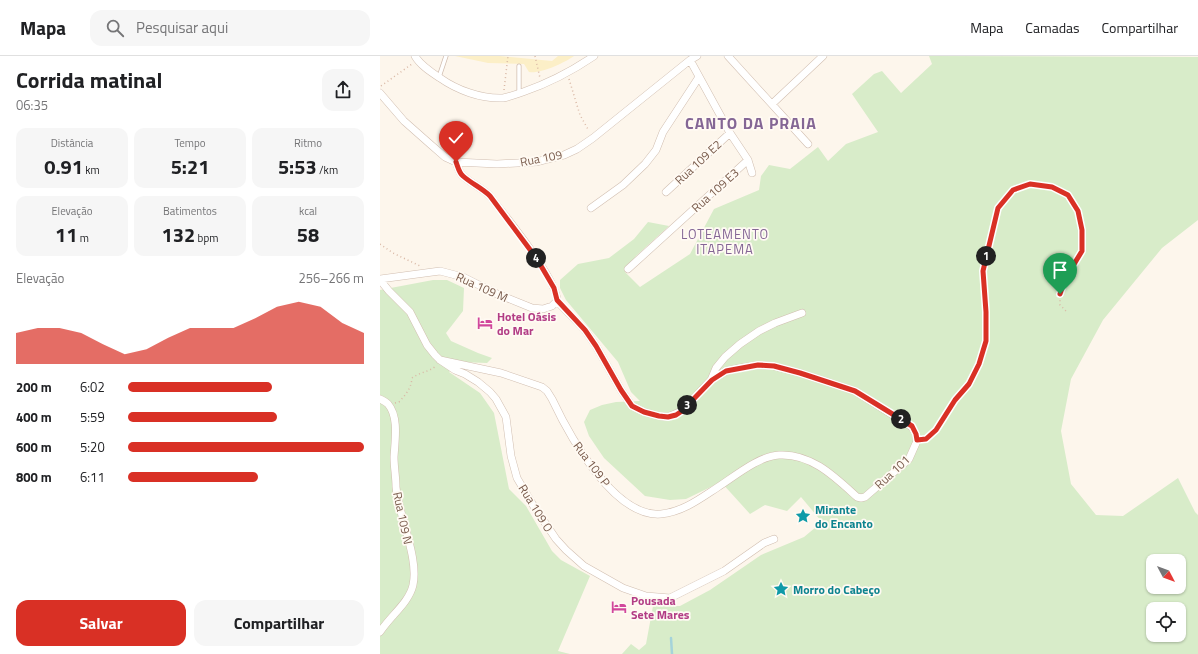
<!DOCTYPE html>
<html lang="pt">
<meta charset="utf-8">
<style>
:root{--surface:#fff;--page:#f6f6f6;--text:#202124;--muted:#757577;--line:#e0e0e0;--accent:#d93025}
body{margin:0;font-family:"Titillium Web",sans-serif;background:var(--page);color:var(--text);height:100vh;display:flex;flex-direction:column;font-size:15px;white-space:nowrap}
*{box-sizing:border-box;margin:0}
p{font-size:13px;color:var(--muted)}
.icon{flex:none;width:22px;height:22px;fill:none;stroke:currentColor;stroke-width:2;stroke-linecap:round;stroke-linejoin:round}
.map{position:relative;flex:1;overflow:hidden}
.drawer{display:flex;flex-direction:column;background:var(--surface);width:380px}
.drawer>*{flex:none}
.needle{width:26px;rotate:131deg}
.buttons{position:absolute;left:766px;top:498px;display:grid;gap:8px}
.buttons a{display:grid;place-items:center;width:40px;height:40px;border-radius:8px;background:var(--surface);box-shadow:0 1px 3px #0004;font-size:20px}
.pin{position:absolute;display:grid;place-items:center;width:34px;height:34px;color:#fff;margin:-41px -17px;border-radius:50% 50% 50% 0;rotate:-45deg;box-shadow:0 0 4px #0007}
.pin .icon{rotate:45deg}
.km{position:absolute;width:20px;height:20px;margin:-10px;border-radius:50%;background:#222;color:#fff;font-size:11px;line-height:20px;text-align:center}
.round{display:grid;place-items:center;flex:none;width:42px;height:42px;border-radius:12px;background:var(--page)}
.summary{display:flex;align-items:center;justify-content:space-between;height:68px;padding:0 16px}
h1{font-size:22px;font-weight:700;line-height:30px}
.stats{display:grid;grid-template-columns:repeat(3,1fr);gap:6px;height:68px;padding:4px 16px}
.stats div{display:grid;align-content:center;border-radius:10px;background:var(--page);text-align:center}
.stats b{font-size:20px;font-weight:700}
.stats small{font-size:11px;font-weight:400}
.stats p{font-size:11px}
.chart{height:112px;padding:8px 16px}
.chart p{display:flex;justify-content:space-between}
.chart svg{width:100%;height:72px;margin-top:4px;fill:var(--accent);opacity:.7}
.action{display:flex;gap:8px;margin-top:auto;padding:8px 16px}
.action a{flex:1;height:46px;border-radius:12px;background:var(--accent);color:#fff;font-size:16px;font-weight:700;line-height:46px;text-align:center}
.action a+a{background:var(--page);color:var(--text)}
ul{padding:0 16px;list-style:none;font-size:13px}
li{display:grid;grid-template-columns:64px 48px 1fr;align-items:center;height:30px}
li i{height:10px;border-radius:5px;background:var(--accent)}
header{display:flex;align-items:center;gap:24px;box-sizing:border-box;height:56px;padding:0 20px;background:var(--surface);border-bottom:1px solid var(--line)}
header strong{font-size:19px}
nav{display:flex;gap:22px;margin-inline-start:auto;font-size:14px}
.search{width:280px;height:36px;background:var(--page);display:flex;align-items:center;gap:10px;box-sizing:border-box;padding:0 14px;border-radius:12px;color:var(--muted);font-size:15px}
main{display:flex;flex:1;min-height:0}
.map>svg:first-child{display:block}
.green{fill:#d8ecc9;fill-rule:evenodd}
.sand{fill:#fcefc7}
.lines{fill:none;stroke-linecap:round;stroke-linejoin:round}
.stream{stroke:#a5d3da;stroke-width:2.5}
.service-casing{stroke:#d1beb0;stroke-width:5}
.minor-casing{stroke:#d1beb0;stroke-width:8}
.path{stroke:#d9b8a5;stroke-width:1.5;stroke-dasharray:1 3;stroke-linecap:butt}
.service{stroke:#fff;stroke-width:3.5}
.minor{stroke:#fff;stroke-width:7}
.route-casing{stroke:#fff;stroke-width:8}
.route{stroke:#d93025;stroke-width:5}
.labels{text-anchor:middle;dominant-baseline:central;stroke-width:3.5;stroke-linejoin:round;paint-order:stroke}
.street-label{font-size:12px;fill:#7a5c4d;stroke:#fffaf3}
.hotel-label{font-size:12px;font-weight:bold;fill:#b23c85;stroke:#fffaf3;text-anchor:start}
.culture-label{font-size:12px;font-weight:bold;fill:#0d838f;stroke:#fffaf3;text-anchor:start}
.neighbourhood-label{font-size:13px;letter-spacing:1px;fill:#846695;stroke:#fffaf3}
.district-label{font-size:16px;font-weight:bold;letter-spacing:1px;fill:#846695;stroke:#fffaf3}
</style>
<header>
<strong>Mapa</strong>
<div class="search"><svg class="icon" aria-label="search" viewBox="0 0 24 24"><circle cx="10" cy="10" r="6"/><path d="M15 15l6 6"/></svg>Pesquisar aqui</div>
<nav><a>Mapa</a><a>Camadas</a><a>Compartilhar</a></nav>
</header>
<main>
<section class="drawer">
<div class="summary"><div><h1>Corrida matinal</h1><p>06:35</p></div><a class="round"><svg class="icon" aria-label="share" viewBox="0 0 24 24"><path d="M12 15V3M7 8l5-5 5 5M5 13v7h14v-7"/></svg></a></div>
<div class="stats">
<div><p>Distância</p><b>0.91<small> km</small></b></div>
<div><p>Tempo</p><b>5:21</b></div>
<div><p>Ritmo</p><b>5:53<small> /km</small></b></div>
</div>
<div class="stats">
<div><p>Elevação</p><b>11<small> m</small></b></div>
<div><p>Batimentos</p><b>132<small> bpm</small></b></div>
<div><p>kcal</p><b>58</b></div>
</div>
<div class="chart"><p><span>Elevação</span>256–266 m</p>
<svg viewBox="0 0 160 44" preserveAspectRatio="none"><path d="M0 44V25L10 22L20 22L30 25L40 32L50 38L60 35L70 28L80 22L90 22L100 22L110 16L120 9L130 6L140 9L150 19L160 25V44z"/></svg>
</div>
<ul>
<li><b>200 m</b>6:02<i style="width:61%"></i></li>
<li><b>400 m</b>5:59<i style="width:63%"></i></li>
<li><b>600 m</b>5:20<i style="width:100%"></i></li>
<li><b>800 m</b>6:11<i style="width:55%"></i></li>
</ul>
<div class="action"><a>Salvar</a><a>Compartilhar</a></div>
</section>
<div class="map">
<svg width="818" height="598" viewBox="0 0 818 598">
<rect width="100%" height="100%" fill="#fdf6ec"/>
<!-- green -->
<path class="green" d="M549,0l269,1v163l-36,28 -59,72 -32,59 -10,52 10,53 25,31 27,1 55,-38 17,34 3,3v139h-576l9,-10 8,6 7,-6 7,-38h27l30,-16 51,-35 43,-18 18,-15 -21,-25 -14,14 -22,-6 -15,9 -29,-32 -35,17 -16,1 -25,-4 -41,-38 -15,-22 -5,-14 6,-12 12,-5 14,-3 24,-1 -9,-9 -13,-30 -52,-62 -6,-12v-8l18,-16 31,-6 25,-19 14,-17 21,4 -33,30 -11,16 15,15 50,-33 24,-45 45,-19 2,-14 8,-11 21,4 28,-22 10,14 18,-17 32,-12 -26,-38 22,-20 8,-3 19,22 31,-29zM773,505h26v26h-26zM773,553h26v26h-26z
M53,224h14l17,8 -1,23 -17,22 5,8 27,12 14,5 -5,5 -27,-1 -11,10 31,21 14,20 15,76 17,17 26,45 9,9 29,16 -32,75 12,3h-190v-364z"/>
<!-- sand -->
<path class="sand" d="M75,0h45l52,5 6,-5h16c-10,7 -33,18 -45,16l-5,-8 -36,-1z"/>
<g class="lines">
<!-- stream -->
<path class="stream" d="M291,582l1,16"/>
<!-- service casing -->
<g class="service-casing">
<path id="service" d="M139,10v27
M59,21l7,-21"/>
</g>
<!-- minor casing -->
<g class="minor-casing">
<path id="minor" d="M35,0c5,9 16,16 25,22 17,12 41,21 63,20 6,-1 14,-4 20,-6 26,-9 49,-21 71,-36
M348,0l80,88
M310,4l40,73 18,27 4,13
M0,37l24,28 26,23 15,13 11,5 41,2 39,-2 28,-7 13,-6 16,-11 97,-78 7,-4
M392,48l51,-48
M76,106c2,5 3,11 7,14 9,8 19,12 27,20 14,19 68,84 67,105l28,29 11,16 25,44 11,16 12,6 15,4 9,1 14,-6 29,-31 5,-12 9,-11 15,-13 19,-13 16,-8 27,-10
M286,136l64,-59
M211,152l32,-23 22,-21 11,-14 7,-18 36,-55
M248,213l120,-109
M0,223l60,-8 23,6 32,16 37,15 11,1 9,-3 5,-5
M0,224l9,11 21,21 17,33 8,10 5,5 15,10 10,4 13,8 12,10 6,7 10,18 5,39 6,22 16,27 23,34 10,11 18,16 39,22 23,8 24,2 54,-27 40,-28 10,-4
M60,304l61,13 41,14 5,4 5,8c17,36 62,119 109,115 22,-2 40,-16 57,-27 17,-11 41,-31 61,-32 32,-2 56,22 78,42l4,1 4,-1 44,-38 8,-18 -1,-7 -4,-7 -57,-36 -55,-18 -27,-7 -15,-1 -18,3 -14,3 -15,9
M0,343c2,1 6,3 8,5 11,13 7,36 6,53 0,10 2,20 2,30 3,30 23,71 17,98 -4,18 -23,31 -33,47"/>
</g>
<!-- path -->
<path class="path" d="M155,0l5,22
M189,23l11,36 9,16
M1,30l31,-22
M124,34l4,-34
M0,188l13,9 27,13
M15,347l4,-1c7,-8 12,-13 13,-24 8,-6 17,-6 24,-12
M545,383l11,-9 19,-30 14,-16 10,-20 7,-23v-29l-3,-41 7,-32 8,-31 15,-18 17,-6 22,3 16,8 10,16 4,20v20l-17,28 -5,15v11l6,6"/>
<!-- service -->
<use href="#service" class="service"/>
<!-- minor -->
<use href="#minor" class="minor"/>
</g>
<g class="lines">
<!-- route casing -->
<g class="route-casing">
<path id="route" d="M76,106c2,5 3,11 7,14 9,8 19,12 27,20l47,63 17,29 3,12 28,30 11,16 25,44 11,16 12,6 15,4 9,1 8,-2 6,-4 30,-31 14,-9 32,-6 16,1 26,7 55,18 57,35 4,8 1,6 9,-1 10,-9 19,-30 14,-16 10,-20 7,-23v-29l-3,-41 15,-63 15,-18 17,-6 22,3 16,8 10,16 4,19v21l-17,28 -5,15"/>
</g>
<!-- route -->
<use href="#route" class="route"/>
</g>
<!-- icons -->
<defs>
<g id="hotel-bare" transform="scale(1.2)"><path d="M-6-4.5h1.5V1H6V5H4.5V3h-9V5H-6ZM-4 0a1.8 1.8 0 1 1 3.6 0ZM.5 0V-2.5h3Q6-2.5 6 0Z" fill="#d1479c" stroke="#fffaf3" stroke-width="2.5" paint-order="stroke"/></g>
<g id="sight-bare" transform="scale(1.2)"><path d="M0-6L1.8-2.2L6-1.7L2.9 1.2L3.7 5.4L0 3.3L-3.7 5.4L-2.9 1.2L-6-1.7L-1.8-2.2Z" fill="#0f9aa8" stroke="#fffaf3" stroke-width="2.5" paint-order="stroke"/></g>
</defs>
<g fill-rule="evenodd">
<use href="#hotel-bare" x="105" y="267"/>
<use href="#sight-bare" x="423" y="460"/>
<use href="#sight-bare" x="401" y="533"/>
<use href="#hotel-bare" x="239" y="551"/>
</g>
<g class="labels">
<!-- street labels -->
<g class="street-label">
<text transform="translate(161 102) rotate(-11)">Rua 109</text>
<text transform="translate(318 106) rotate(-43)">Rua 109 E2</text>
<text transform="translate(335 134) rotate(-42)">Rua 109 E3</text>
<text transform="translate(102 231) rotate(24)">Rua 109 M</text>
<text transform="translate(212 408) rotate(53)">Rua 109 P</text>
<text transform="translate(512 416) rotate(-43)">Rua 101</text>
<text transform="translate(156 452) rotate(58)">Rua 109 O</text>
<text transform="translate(23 462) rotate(78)">Rua 109 N</text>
</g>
<!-- hotel labels -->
<g class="hotel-label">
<text x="117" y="260">Hotel Oásis<tspan x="117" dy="14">do Mar</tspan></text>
<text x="251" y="544">Pousada<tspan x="251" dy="14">Sete Mares</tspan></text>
</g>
<!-- culture labels -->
<g class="culture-label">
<text x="435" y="453">Mirante<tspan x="435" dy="14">do Encanto</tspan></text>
<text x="413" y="533">Morro do Cabeço</text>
</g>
<!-- neighbourhood labels -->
<g class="neighbourhood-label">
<text x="345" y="178">LOTEAMENTO<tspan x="345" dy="15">ITAPEMA</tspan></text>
</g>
<!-- district labels -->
<g class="district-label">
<text x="371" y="67">CANTO DA PRAIA</text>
</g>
</g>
</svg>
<div class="buttons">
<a><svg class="needle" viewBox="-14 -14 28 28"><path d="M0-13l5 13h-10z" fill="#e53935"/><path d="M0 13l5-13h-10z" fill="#757577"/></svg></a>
<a><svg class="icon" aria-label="locate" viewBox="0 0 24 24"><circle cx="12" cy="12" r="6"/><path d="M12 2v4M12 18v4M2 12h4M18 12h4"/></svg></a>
</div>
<div class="pin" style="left:680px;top:238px;background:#1e9e55"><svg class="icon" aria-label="arrive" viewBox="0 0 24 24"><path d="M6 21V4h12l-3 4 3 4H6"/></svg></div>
<div class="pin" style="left:76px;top:106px;background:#d93025"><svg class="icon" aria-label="check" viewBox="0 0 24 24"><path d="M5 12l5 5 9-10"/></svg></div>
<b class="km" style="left:606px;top:200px">1</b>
<b class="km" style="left:521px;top:363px">2</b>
<b class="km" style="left:307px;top:349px">3</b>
<b class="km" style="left:156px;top:202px">4</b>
</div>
</main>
